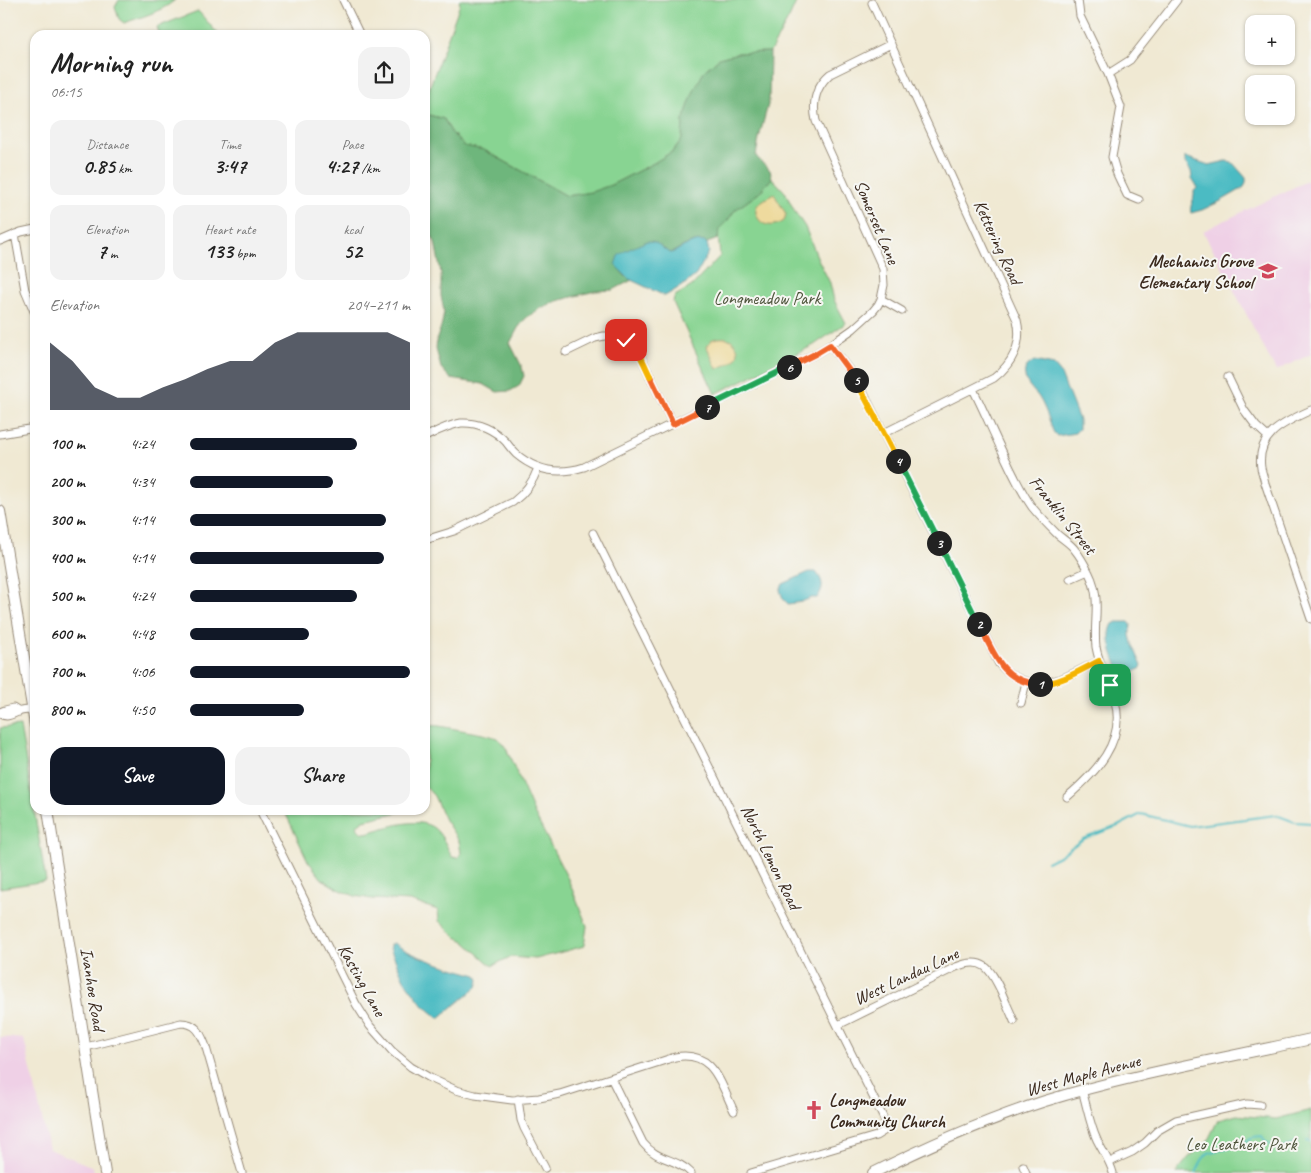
<!DOCTYPE html>
<meta charset="utf-8">
<style>
:root{--surface:#fff;--page:#f2f2f2;--text:#222;--muted:#767676;--accent:#111827}
body{margin:0;font-family:Caveat,sans-serif;background:var(--page);color:var(--text);height:100vh;display:flex;flex-direction:column;font-size:19px;white-space:nowrap}
*{box-sizing:border-box;margin:0}
p{font-size:16px;color:var(--muted)}
.icon{flex:none;width:28px;height:28px;fill:none;stroke:currentColor;stroke-width:2;stroke-linecap:round;stroke-linejoin:round}
.map{position:relative;flex:1;overflow:hidden}
.sheet{position:absolute;left:30px;top:30px;width:400px;height:785px;display:flex;flex-direction:column;background:var(--surface);border-radius:15px;box-shadow:0 1px 4px #0004}
.sheet>*{flex:none}
.controls{position:absolute;left:1245px;top:15px;display:grid;gap:10px}
.controls a{display:grid;place-items:center;width:50px;height:50px;border-radius:10px;background:var(--surface);box-shadow:0 1px 4px #0004;font-size:25px}
.pin{position:absolute;display:grid;place-items:center;width:42px;height:42px;color:#fff;margin:-21px;border-radius:10px;box-shadow:0 2px 8px #0006}
.km{position:absolute;width:25px;height:25px;margin:-12px;border-radius:50%;background:#222;color:#fff;font-size:14px;line-height:25px;text-align:center}
.round{display:grid;place-items:center;flex:none;width:52px;height:52px;border-radius:15px;background:var(--page)}
.headline{display:flex;align-items:center;justify-content:space-between;height:85px;padding:0 20px}
h1{font-size:28px;font-weight:800;line-height:38px}
.stats{display:grid;grid-template-columns:repeat(3,1fr);gap:8px;height:85px;padding:5px 20px}
.stats div{display:grid;align-content:center;border-radius:12px;background:var(--page);text-align:center}
.stats b{font-size:21px;font-weight:800}
.stats small{font-size:14px;font-weight:400}
.stats p{font-size:14px}
.chart{height:140px;padding:10px 20px}
.chart p{display:flex;justify-content:space-between}
.chart svg{width:100%;height:90px;margin-top:5px;fill:var(--accent);opacity:.7}
.cta{display:flex;gap:10px;margin-top:auto;padding:10px 20px}
.cta a{flex:1;height:58px;border-radius:15px;background:var(--accent);color:#fff;font-size:20px;font-weight:800;line-height:58px;text-align:center}
.cta a+a{background:var(--page);color:var(--text)}
ul{padding:0 20px;list-style:none;font-size:16px}
li{display:grid;grid-template-columns:80px 60px 1fr;align-items:center;height:38px}
li i{height:12px;border-radius:6px;background:var(--accent)}
.map>svg:first-child{display:block}
.built{fill:#efd0e6}
.green{fill:#88d492;stroke:#627f58}
.forest{fill:#6eb67c;stroke:#54704d}
.sand{fill:#eeda9e;stroke:#94825e}
.water{fill:#4cbbc3;stroke:#447270}
.lines{fill:none;stroke-linecap:round;stroke-linejoin:round}
.stream{stroke:#4cbbc3;stroke-width:2}
.street-casing{stroke:#968a78;stroke-width:9}
.secondary-casing{stroke:#968a78;stroke-width:12}
.street{stroke:#fff;stroke-width:7}
.secondary{stroke:#fff;stroke-width:10}
.split-1-casing{stroke:#fff;stroke-width:10}
.split-2-casing{stroke:#fff;stroke-width:10}
.split-3-casing{stroke:#fff;stroke-width:10}
.split-4-casing{stroke:#fff;stroke-width:10}
.split-5-casing{stroke:#fff;stroke-width:10}
.split-6-casing{stroke:#fff;stroke-width:10}
.split-7-casing{stroke:#fff;stroke-width:10}
.split-8-casing{stroke:#fff;stroke-width:10}
.split-9-casing{stroke:#fff;stroke-width:10}
.split-1{stroke:#f5b400;stroke-width:6}
.split-2{stroke:#f0652b;stroke-width:6}
.split-3{stroke:#22a559;stroke-width:6}
.split-4{stroke:#22a559;stroke-width:6}
.split-5{stroke:#f5b400;stroke-width:6}
.split-6{stroke:#f0652b;stroke-width:6}
.split-7{stroke:#22a559;stroke-width:6}
.split-8{stroke:#f0652b;stroke-width:6}
.split-9{stroke:#f5b400;stroke-width:6}
.labels{text-anchor:middle;dominant-baseline:central;stroke-width:4;stroke-linejoin:round;paint-order:stroke}
.street-label{font-size:18px;fill:#3b2a1e;stroke:#f6f6f2}
.poi-label{font-size:18px;font-weight:bold;fill:#3b2a1e;stroke:#f6f6f2;text-anchor:end}
.park-label{font-size:18px;fill:#4e543b;stroke:#f6f6f2}
</style>
<div class="map">
<svg width="1311" height="1173" viewBox="0 0 1311 1173">
<rect width="100%" height="100%" fill="#f6f6f2"/>
<filter id="ink" filterUnits="userSpaceOnUse"><feTurbulence type="fractalNoise" baseFrequency=".02" numOctaves="2"/><feDisplacementMap in="SourceGraphic" scale="10" xChannelSelector="R" yChannelSelector="G"/><feConvolveMatrix kernelMatrix="1 2 1 2 8 2 1 2 1" color-interpolation-filters="sRGB"/></filter>
<filter id="wash" filterUnits="userSpaceOnUse"><feTurbulence type="fractalNoise" baseFrequency=".0096" numOctaves="4" result="noise"/><feDisplacementMap in="SourceGraphic" scale="20" xChannelSelector="R" yChannelSelector="G"/><feGaussianBlur stdDeviation="1.12" result="paint"/><feColorMatrix in="noise" values="0 0 0 0 0 0 0 0 0 0 0 0 0 0 0 0 0 1.4 0 .05"/><feComposite in="paint" operator="in"/></filter>
<g filter="url(#wash)">
<rect width="100%" height="100%" fill="#f0e9d3"/>
<!-- built -->
<path class="built" d="M1311,179v175l-35,17 -73,-140z
M0,1037l24,2 25,110 44,18 1,6h-94z"/>
<!-- green -->
<path class="green" d="M119,0h56c-14,12 -34,17 -51,23l-5,-4 -4,-12z
M459,0h338l-7,16 -20,36 -32,1 -19,5 -15,13 -21,50 -1,18 -9,12 -19,12 -43,22 -19,7 -25,4 -83,-46 -20,-4 -13,-14 -7,-13 -19,-5v-14l35,-96z
M198,11l21,24h-59l-3,-8z
M772,178l13,14 10,20 10,15 13,32 12,24 4,17 12,23 -32,22 -99,49 -42,-92 2,-6 17,-10 28,-30 -2,-21 1,-6 9,-9 7,-10 24,-17z
M425,725l14,1 44,8 15,4 8,10 29,67 33,64 19,47 -3,20 -48,13 -26,-2 -18,9 -28,-25 -8,-4 -17,-16 -1,-11 -28,-9 -38,-2 -17,-3 -17,-7 -16,-10 -14,-18 -24,-51h123l-43,10 -7,5c1,6 3,7 9,8 20,-5 57,-20 72,-1 6,7 10,17 14,25l6,1 3,-5 -2,-12 -14,-21 -11,-24 -9,-10z
M20,726l26,155 -46,7v-160z
M1311,1110v63h-135l13,-16 17,-13 12,-24 19,-5 39,4z"/>
<!-- forest -->
<path class="forest" d="M770,52l-1,49 -10,37 -3,18 5,6 9,8 2,8 -13,15 -24,17 -7,10 -9,9 -1,10 -11,4c-11,-6 -26,5 -36,10 -4,-1 -14,-9 -19,-12l-33,28 7,8 6,3 -19,10 -18,1 -38,10 -16,7 -15,10 -8,10 -8,15 12,24 2,9 -5,10 -9,5 -13,1 -14,-8 -32,-5 -10,-11 -5,-19 1,-11 5,-14 2,-13 -3,-15v-23l-6,-31 -10,-17v-111l19,5 7,13 13,14 20,4 83,46 24,-4 20,-7 43,-22 19,-12 9,-12 1,-18 10,-28 11,-22 15,-13 19,-5z"/>
<!-- sand -->
<path class="sand" d="M774,194l12,20 -2,7c-4,3 -11,5 -16,4 -8,-1 -15,-11 -11,-19 3,-5 12,-9 17,-12z
M717,338c4,0 8,-1 12,1 8,3 12,14 6,20 -4,5 -13,7 -18,10l-10,-22 4,-7z"/>
<!-- water -->
<path class="water" d="M1185,157l24,8 17,-4 6,1 14,16v5l-2,4 -4,3 -19,11 -19,9 -11,3c-2,-8 4,-13 3,-22l3,-3v-2l-5,-8 -1,-7 -6,-8z
M647,241c11,-1 15,9 24,12 10,-4 25,-16 36,-10l2,9 -13,23 -11,9 -20,12 -36,-17 -14,-14 3,-9 7,-5z
M1034,361l20,4 6,7 19,48v9l-4,4 -18,3c-5,-4 -5,-9 -7,-14 -3,-8 -7,-19 -12,-26 -5,-6 -11,-11 -13,-19 -2,-9 3,-12 9,-16z
M809,572h7c8,10 8,16 1,26h-6l-10,4 -13,2 -5,-5 -3,-9 3,-6z
M1117,622h12l2,2 -1,11 2,8 10,23 -2,3c-7,2 -14,8 -20,2 -6,-14 -15,-33 -7,-47z
M394,943c18,14 60,26 83,32l2,5 -2,7 -38,31 -16,-13 -19,-25 -14,-32v-3z"/>
<g class="lines">
<!-- stream -->
<path class="stream" d="M1047,862l14,-7 22,-16 35,-13 23,-12 49,12 86,-11 19,7 16,1
M1307,1141l4,1
M1196,1173l6,-13 6,-7 33,-9 12,-7 9,-1 4,6 11,7 13,-3 8,-5"/>
</g>
</g>
<g filter="url(#ink)">
<g class="lines">
<!-- street casing -->
<g class="street-casing">
<path id="street" d="M343,0l17,35
M1078,0l2,16 28,58 13,33 -9,50 5,17 10,21 12,5
M872,3l145,317c6,24 -5,44 -23,58l-110,55
M1108,74l22,-14 47,-60
M15,234l10,56 9,21
M0,241l21,-9 14,-3
M881,299l21,12
M830,345l22,29 9,14 138,276c34,36 64,14 100,-3
M566,352l29,-14 9,-2h9l17,7 9,10 34,71
M1228,377l16,33 12,16 12,11
M973,389c10,20 19,41 29,62 9,19 18,39 30,56 8,10 17,19 26,28 6,5 13,9 17,15 5,6 10,15 14,23 13,26 4,48 7,74 3,19 14,36 19,54 11,41 -20,72 -48,96
M1311,410c-25,12 -55,23 -50,58 1,5 3,10 4,15l46,136
M0,434l35,-6
M425,437c12,-6 23,-12 36,-14 17,-1 34,7 45,19 3,4 6,8 10,12 20,17 43,21 68,13l231,-113 15,-9 23,-16 20,-18 5,-6 3,-6 3,-14 -1,-16 -67,-148c-4,-18 -1,-34 14,-47l61,-30
M593,533l289,582 4,9 -2,7 -8,5 -125,37
M425,540l29,-9 59,-29c12,-9 20,-20 25,-34
M1070,579l18,-8
M1021,703l5,-21
M0,712l5,-2 8,-2 6,4
M0,714c9,5 13,-1 21,-3 5,-1 10,-1 14,-1
M260,810l96,194 14,22 22,25 19,16 19,11 26,12 19,5 37,5 27,-2 21,-4 115,-37c39,-7 45,26 59,54
M838,1025l118,-58c27,-11 34,1 45,24 4,10 9,20 13,30
M86,1047l95,-24c15,0 19,9 24,21l37,129
M611,1078l32,65c14,18 34,15 48,30
M1082,1090c5,17 8,35 15,50 6,12 13,21 16,33
M518,1099l3,21 3,8 21,40
M1110,1162l22,-10 13,-9 12,-12 19,-11 71,-16 13,1
M1023,1166l3,7"/>
</g>
<!-- secondary casing -->
<g class="secondary-casing">
<path id="secondary" d="M0,511l35,214
M48,810l57,363
M873,1173c56,-28 113,-53 172,-72 87,-27 177,-42 266,-62"/>
</g>
<!-- street -->
<use href="#street" class="street"/>
<!-- secondary -->
<use href="#secondary" class="secondary"/>
</g>
</g>
<g class="lines" filter="url(#ink)">
<!-- split-1 casing -->
<g class="split-1-casing">
<path id="split-1" d="M1040,684c21,-1 41,-14 59,-23l11,24"/>
</g>
<!-- split-2 casing -->
<g class="split-2-casing">
<path id="split-2" d="M979,624c15,29 23,59 61,60"/>
</g>
<!-- split-3 casing -->
<g class="split-3-casing">
<path id="split-3" d="M939,543l40,81"/>
</g>
<!-- split-4 casing -->
<g class="split-4-casing">
<path id="split-4" d="M898,461l41,82"/>
</g>
<!-- split-5 casing -->
<g class="split-5-casing">
<path id="split-5" d="M856,380l42,81"/>
</g>
<!-- split-6 casing -->
<g class="split-6-casing">
<path id="split-6" d="M789,367l26,-13 15,-9 26,35"/>
</g>
<!-- split-7 casing -->
<g class="split-7-casing">
<path id="split-7" d="M707,407l82,-40"/>
</g>
<!-- split-8 casing -->
<g class="split-8-casing">
<path id="split-8" d="M650,376l23,48 34,-17"/>
</g>
<!-- split-9 casing -->
<g class="split-9-casing">
<path id="split-9" d="M626,340c13,9 17,22 24,36"/>
</g>
<!-- split-1 -->
<use href="#split-1" class="split-1"/>
<!-- split-2 -->
<use href="#split-2" class="split-2"/>
<!-- split-3 -->
<use href="#split-3" class="split-3"/>
<!-- split-4 -->
<use href="#split-4" class="split-4"/>
<!-- split-5 -->
<use href="#split-5" class="split-5"/>
<!-- split-6 -->
<use href="#split-6" class="split-6"/>
<!-- split-7 -->
<use href="#split-7" class="split-7"/>
<!-- split-8 -->
<use href="#split-8" class="split-8"/>
<!-- split-9 -->
<use href="#split-9" class="split-9"/>
</g>
<!-- icons -->
<defs>
<g id="school-bare" transform="scale(1.5)"><path d="M0-5L7-2L0 1L-7-2ZM-4 1L0 2.5L4 1V4Q0 6-4 4Z" fill="#d1495b" stroke="#f6f6f2" stroke-width="2.5" paint-order="stroke"/></g>
<g id="church-bare" transform="scale(1.5)"><path d="M-1.2-6h2.4v3.5h3.3v2.4h-3.3V6h-2.4V-.1h-3.3v-2.4h3.3Z" fill="#d1495b" stroke="#f6f6f2" stroke-width="2.5" paint-order="stroke"/></g>
</defs>
<g fill-rule="evenodd">
<use href="#school-bare" x="1268" y="271"/>
<use href="#church-bare" x="814" y="1110"/>
</g>
<g class="labels">
<!-- street labels -->
<g class="street-label">
<text transform="translate(877 222) rotate(67)">Somerset Lane</text>
<text transform="translate(998 242) rotate(65)">Kettering Road</text>
<text transform="translate(1063 515) rotate(51)">Franklin Street</text>
<text transform="translate(771 857) rotate(64)">North Lemon Road</text>
<text transform="translate(906 976) rotate(-25)">West Landau Lane</text>
<text transform="translate(362 980) rotate(61)">Kasting Lane</text>
<text transform="translate(93 989) rotate(81)">Ivanhoe Road</text>
<text transform="translate(1083 1075) rotate(-15)">West Maple Avenue</text>
</g>
<!-- poi labels -->
<g class="poi-label">
<text x="1253" y="261">Mechanics Grove<tspan x="1253" dy="21">Elementary School</tspan></text>
<text x="829" y="1100" text-anchor="start">Longmeadow<tspan x="829" dy="21">Community Church</tspan></text>
</g>
<!-- park labels -->
<g class="park-label">
<text x="767" y="298">Longmeadow Park</text>
<text x="1241" y="1144">Leo Leathers Park</text>
</g>
</g>
</svg>
<div class="controls">
<a>+</a>
<a>−</a>
</div>
<div class="pin" style="left:1110px;top:685px;background:#1e9e55"><svg class="icon" aria-label="arrive" viewBox="0 0 24 24"><path d="M6 21V4h12l-3 4 3 4H6"/></svg></div>
<div class="pin" style="left:626px;top:340px;background:#d93025"><svg class="icon" aria-label="check" viewBox="0 0 24 24"><path d="M5 12l5 5 9-10"/></svg></div>
<b class="km" style="left:1040px;top:684px">1</b>
<b class="km" style="left:979px;top:624px">2</b>
<b class="km" style="left:939px;top:543px">3</b>
<b class="km" style="left:898px;top:461px">4</b>
<b class="km" style="left:856px;top:380px">5</b>
<b class="km" style="left:789px;top:367px">6</b>
<b class="km" style="left:707px;top:407px">7</b>
<section class="sheet">
<div class="headline"><div><h1>Morning run</h1><p>06:15</p></div><a class="round"><svg class="icon" aria-label="share" viewBox="0 0 24 24"><path d="M12 15V3M7 8l5-5 5 5M5 13v7h14v-7"/></svg></a></div>
<div class="stats">
<div><p>Distance</p><b>0.85<small> km</small></b></div>
<div><p>Time</p><b>3:47</b></div>
<div><p>Pace</p><b>4:27<small> /km</small></b></div>
</div>
<div class="stats">
<div><p>Elevation</p><b>7<small> m</small></b></div>
<div><p>Heart rate</p><b>133<small> bpm</small></b></div>
<div><p>kcal</p><b>52</b></div>
</div>
<div class="chart"><p><span>Elevation</span>204–211 m</p>
<svg viewBox="0 0 160 44" preserveAspectRatio="none"><path d="M0 44V11L10 20L20 33L30 38L40 38L50 33L60 29L70 24L80 20L90 20L100 11L110 6L120 6L130 6L140 6L150 6L160 11V44z"/></svg>
</div>
<ul>
<li><b>100 m</b>4:24<i style="width:76%"></i></li>
<li><b>200 m</b>4:34<i style="width:65%"></i></li>
<li><b>300 m</b>4:14<i style="width:89%"></i></li>
<li><b>400 m</b>4:14<i style="width:88%"></i></li>
<li><b>500 m</b>4:24<i style="width:76%"></i></li>
<li><b>600 m</b>4:48<i style="width:54%"></i></li>
<li><b>700 m</b>4:06<i style="width:100%"></i></li>
<li><b>800 m</b>4:50<i style="width:52%"></i></li>
</ul>
<div class="cta"><a>Save</a><a>Share</a></div>
</section>
</div>
